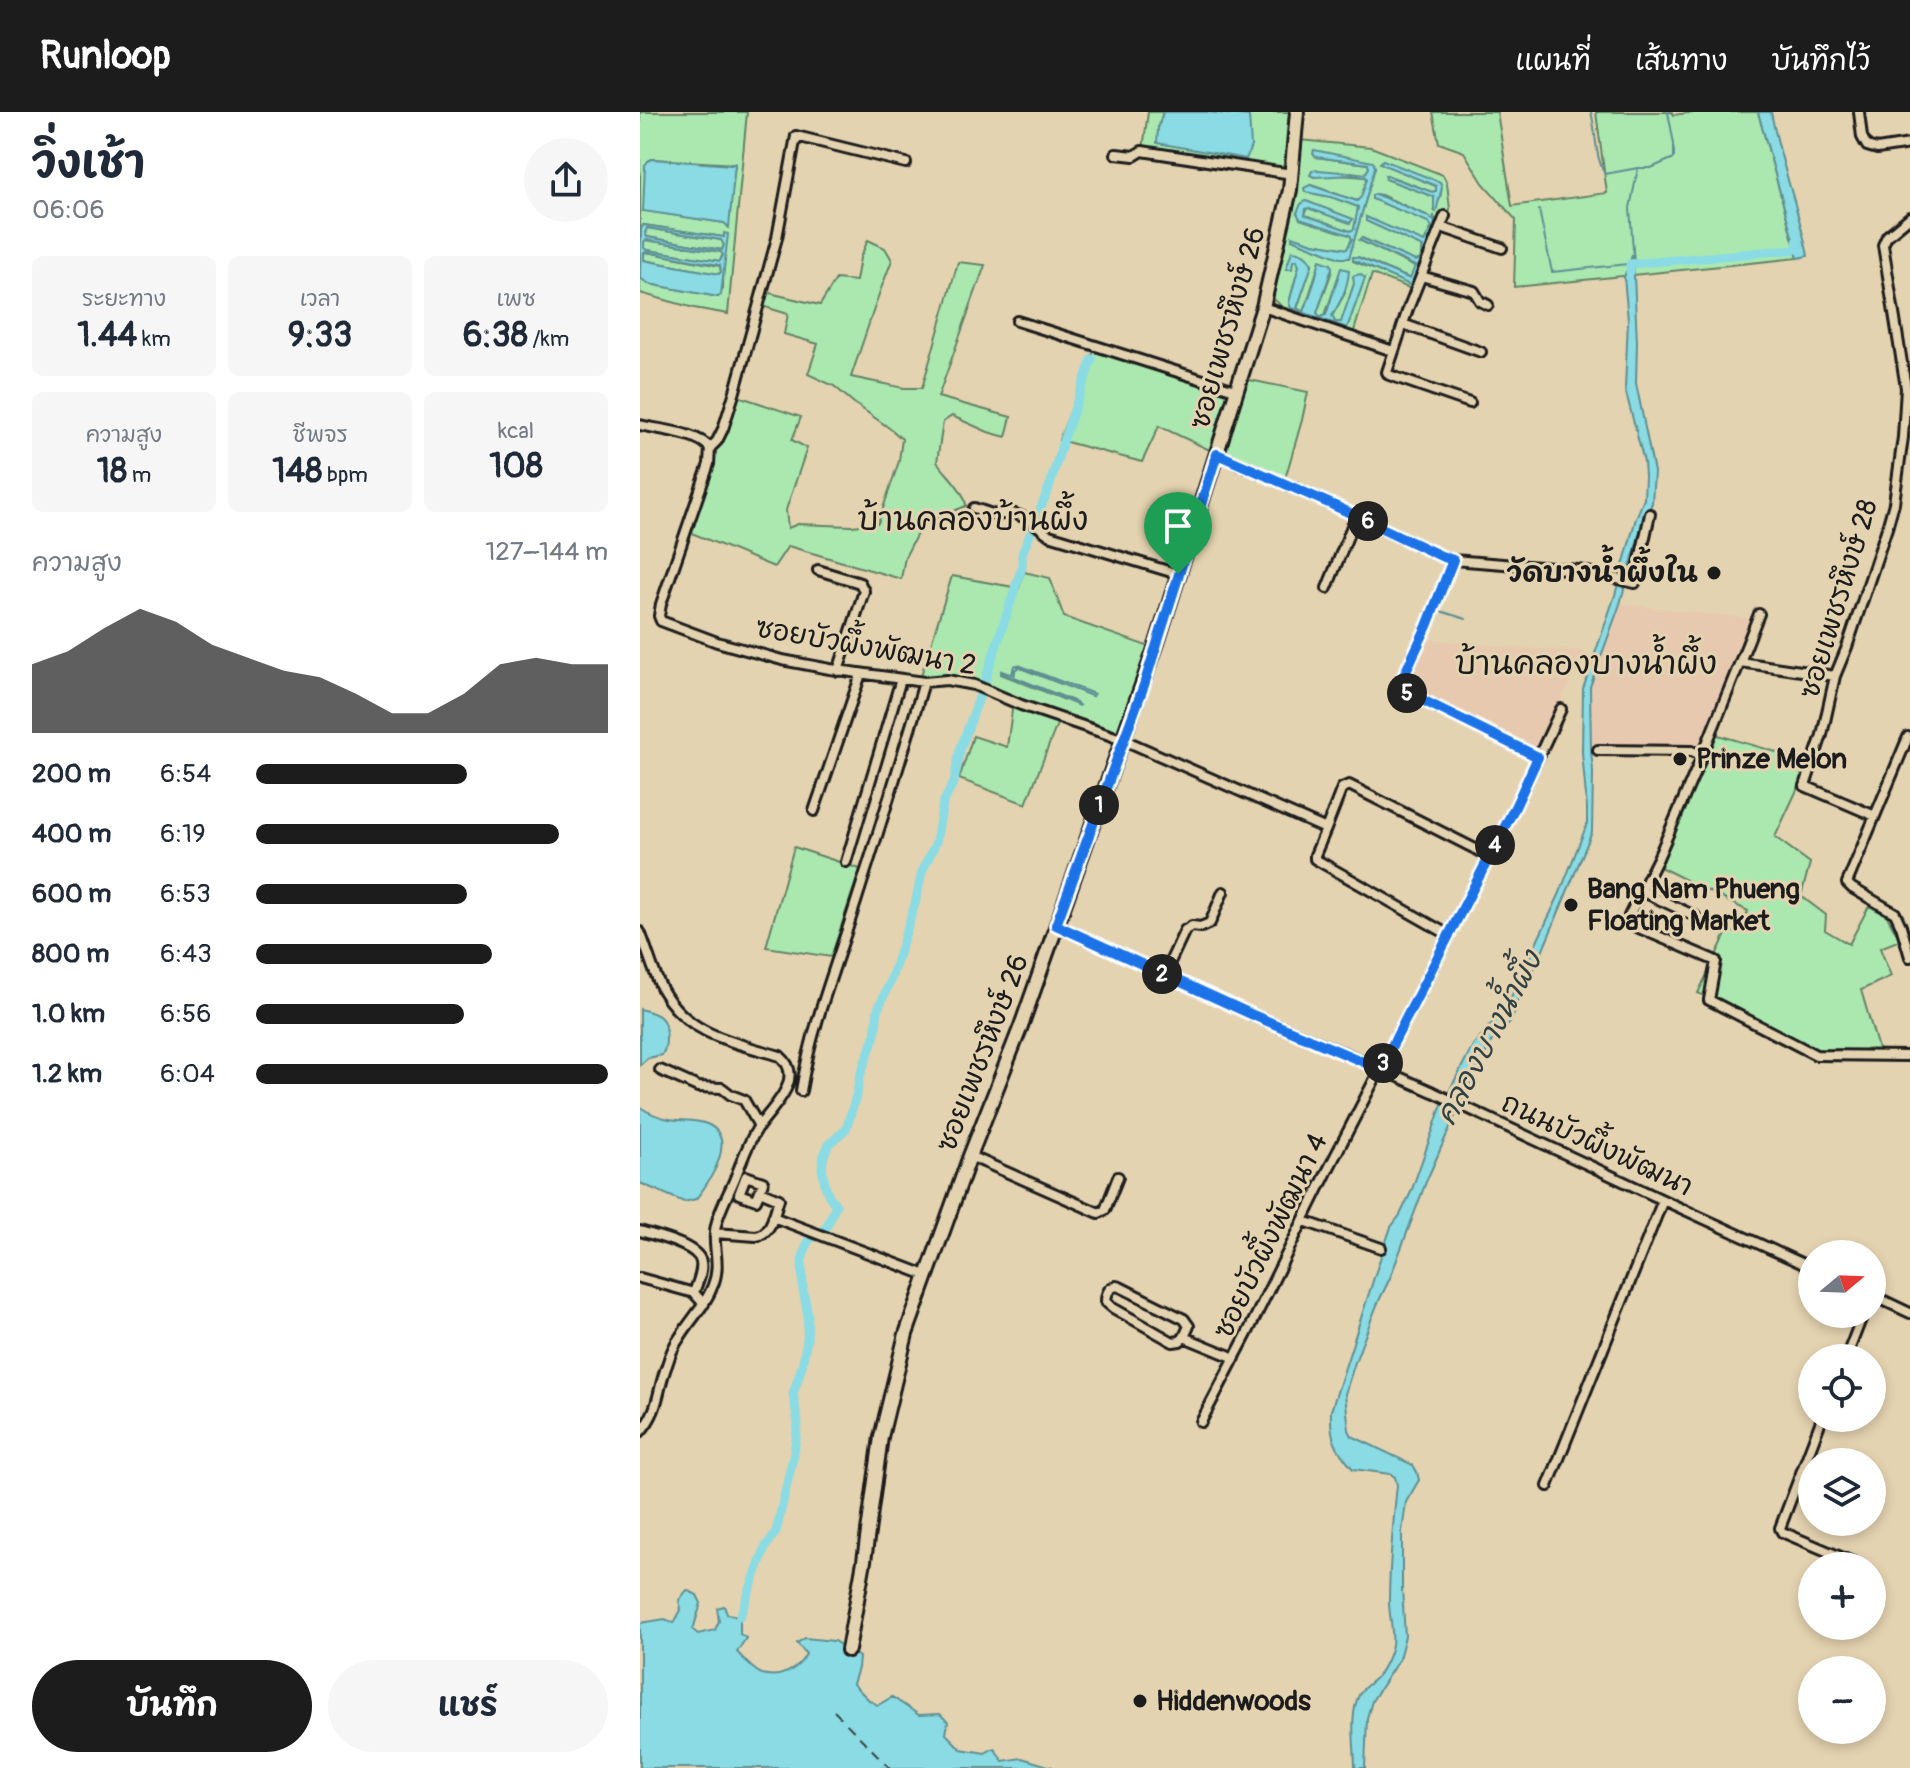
<!DOCTYPE html>
<html lang="th">
<meta charset="utf-8">
<style>
:root{--surface:#fff;--page:#f6f6f7;--text:#1f2937;--muted:#747a83;--accent:#1c1c1c}
body{margin:0;font-family:Pangolin,"Playpen Sans Thai",sans-serif;background:var(--page);color:var(--text);height:100vh;display:flex;flex-direction:column;font-size:30px;white-space:nowrap}
*{box-sizing:border-box;margin:0}
p{font-size:26px;color:var(--muted)}
.icon{flex:none;width:44px;height:44px;fill:none;stroke:currentColor;stroke-width:2;stroke-linecap:round;stroke-linejoin:round}
.map{position:relative;flex:1;overflow:hidden}
.panel{display:flex;flex-direction:column;background:var(--surface);width:640px}
.panel>*{flex:none}
.needle{width:52px;rotate:71deg}
.controls{position:absolute;left:1158px;top:1128px;display:grid;gap:16px}
.controls a{display:grid;place-items:center;width:88px;height:88px;border-radius:50%;background:var(--surface);box-shadow:0 4px 12px #0003;font-size:40px}
.pin{position:absolute;display:grid;place-items:center;width:68px;height:68px;color:#fff;margin:-82px -34px;border-radius:50% 50% 50% 0;rotate:-45deg;box-shadow:0 0 8px #0007}
.pin .icon{rotate:45deg}
.km{position:absolute;width:40px;height:40px;margin:-20px;border-radius:50%;background:#222;color:#fff;font-size:22px;line-height:40px;text-align:center}
.round{display:grid;place-items:center;flex:none;width:84px;height:84px;border-radius:42px;background:var(--page)}
.headline{display:flex;align-items:center;justify-content:space-between;height:136px;padding:0 32px}
h1{font-size:44px;font-weight:700;line-height:60px}
.figures{display:grid;grid-template-columns:repeat(3,1fr);gap:12px;height:136px;padding:8px 32px}
.figures div{display:grid;align-content:center;border-radius:12px;background:var(--page);text-align:center}
.figures b{font-size:34px;font-weight:700}
.figures small{font-size:22px;font-weight:400}
.figures p{font-size:22px}
.chart{height:224px;padding:16px 32px}
.chart p{display:flex;justify-content:space-between}
.chart svg{width:100%;height:144px;margin-top:8px;fill:var(--accent);opacity:.7}
.action{display:flex;gap:16px;margin-top:auto;padding:16px 32px}
.action a{flex:1;height:92px;border-radius:48px;background:var(--accent);color:#fff;font-size:32px;font-weight:700;line-height:92px;text-align:center}
.action a+a{background:var(--page);color:var(--text)}
ul{padding:0 32px;list-style:none;font-size:26px}
li{display:grid;grid-template-columns:128px 96px 1fr;align-items:center;height:60px}
li i{height:20px;border-radius:10px;background:var(--accent)}
header{display:flex;align-items:center;gap:48px;box-sizing:border-box;height:112px;padding:0 40px;background:var(--accent);color:#fff}
header strong{font-size:38px}
nav{display:flex;gap:44px;margin-inline-start:auto;font-size:28px}
main{display:flex;flex:1;min-height:0}
.map>svg:first-child{display:block}
.built{fill:#e7c9af}
.green{fill:#aae8af;stroke:#638266;stroke-width:2;fill-rule:evenodd}
.water{fill:#8adbe3;stroke:#5e8f93;stroke-width:2;fill-rule:evenodd}
.lines{fill:none;stroke-linecap:round;stroke-linejoin:round}
.stream{stroke:#5e8f93;stroke-width:2}
.canal{stroke:#8adbe3;stroke-width:9}
.ferry{stroke:#324244;stroke-width:2;stroke-dasharray:10 8;stroke-linecap:butt}
.street-casing{stroke:#1c1c1c;stroke-width:14}
.secondary-casing{stroke:#1c1c1c;stroke-width:18}
.street{stroke:#e4d3b0;stroke-width:8}
.secondary{stroke:#e4d3b0;stroke-width:12}
.route-casing{stroke:#fff;stroke-width:16}
.route{stroke:#1a73e8;stroke-width:10}
.poi-dot{fill:#1c1c1c;stroke:#e4d3b0;stroke-width:3}
.labels{text-anchor:middle;dominant-baseline:central;stroke-width:6;stroke-linejoin:round;paint-order:stroke}
.street-label{font-size:28px;fill:#1c1c1c;stroke:#e4d3b0}
.poi-label{font-size:28px;font-weight:bold;fill:#1c1c1c;stroke:#e4d3b0;text-anchor:start}
.water-label{font-size:30px;font-style:italic;fill:#324244;stroke:#e4d3b0}
.quarter-label{font-size:32px;fill:#1c1c1c;stroke:#e4d3b0}
</style>
<header>
<strong>Runloop</strong>
<nav><a>แผนที่</a><a>เส้นทาง</a><a>บันทึกไว้</a></nav>
</header>
<main>
<section class="panel">
<div class="headline"><div><h1>วิ่งเช้า</h1><p>06:06</p></div><a class="round"><svg class="icon" aria-label="share" viewBox="0 0 24 24"><path d="M12 15V3M7 8l5-5 5 5M5 13v7h14v-7"/></svg></a></div>
<div class="figures">
<div><p>ระยะทาง</p><b>1.44<small> km</small></b></div>
<div><p>เวลา</p><b>9:33</b></div>
<div><p>เพซ</p><b>6:38<small> /km</small></b></div>
</div>
<div class="figures">
<div><p>ความสูง</p><b>18<small> m</small></b></div>
<div><p>ชีพจร</p><b>148<small> bpm</small></b></div>
<div><p>kcal</p><b>108</b></div>
</div>
<div class="chart"><p><span>ความสูง</span>127–144 m</p>
<svg viewBox="0 0 160 44" preserveAspectRatio="none"><path d="M0 44V23L10 19L20 12L30 6L40 10L50 17L60 21L70 25L80 27L90 32L100 38L110 38L120 32L130 23L140 21L150 23L160 23V44z"/></svg>
</div>
<ul>
<li><b>200 m</b>6:54<i style="width:60%"></i></li>
<li><b>400 m</b>6:19<i style="width:86%"></i></li>
<li><b>600 m</b>6:53<i style="width:60%"></i></li>
<li><b>800 m</b>6:43<i style="width:67%"></i></li>
<li><b>1.0 km</b>6:56<i style="width:59%"></i></li>
<li><b>1.2 km</b>6:04<i style="width:100%"></i></li>
</ul>
<div class="action"><a>บันทึก</a><a>แชร์</a></div>
</section>
<div class="map">
<svg width="1270" height="1656" viewBox="0 0 1270 1656">
<rect width="100%" height="100%" fill="#e4d3b0"/>
<filter id="ink" filterUnits="userSpaceOnUse"><feTurbulence type="fractalNoise" baseFrequency=".0125" numOctaves="2"/><feDisplacementMap in="SourceGraphic" scale="16" xChannelSelector="R" yChannelSelector="G"/><feConvolveMatrix kernelMatrix="1 2 1 2 8 2 1 2 1" color-interpolation-filters="sRGB"/></filter>
<g filter="url(#ink)">
<!-- built -->
<path class="built" d="M980,492l134,15 -50,134 -18,-6 -95,3 -1,-63z
M785,527l91,9 69,3 -48,99 -135,-64z"/>
<!-- green -->
<path class="green" d="M0,0h107l-19,202 -34,-6 -54,-15v-15l10,6 68,13 5,-8 1,-52 -80,-12 -4,39zM12,47l83,5 -7,63 -3,-4 -78,-12 1,-50z
M508,0h15l-5,16 88,31 3,-43 -43,-4h88l-4,56 -147,-19z
M793,0h64l15,94 95,-13 -11,-81h76l1,3 24,-3h61l40,146 -284,29 2,-67 -33,-37 -19,-31 -25,-9z
M659,28l72,7 72,28 4,8 3,26 -33,82 -45,-17 -19,60 -70,-26 -11,-11zM674,39l59,12 2,4 -26,91h-9l-48,-19 1,-2 20,6 34,6 5,-10 -2,-4 -50,-16 6,-18 46,18 -2,3 -42,-14h-2l-1,7 45,16 4,-1 5,-23 -28,-10 -25,-5 5,-7 46,16 4,-3 6,-19 -1,-2 -28,-2 13,-3 14,2 4,-6 -1,-4 -52,-7zM741,51l59,19c4,11 -2,20 -6,29l1,-14 -49,-18 1,-4 45,17 4,-1v-5zM735,82l6,1 45,20 7,5 3,-1 -2,12 -19,50 -5,3 -57,-23v-4h5l53,22 4,-12 -56,-27 3,-2 53,23 5,-1 3,-13 -56,-26 -1,-4 58,26 8,-16 -4,-5zM652,139l20,13 -15,45 7,3 16,-51 11,3 1,7 -15,42 3,4 5,-2 16,-46 4,24 -13,23 3,6 6,1 13,-39 11,-6 -18,50 -56,-20 -2,-5 10,-37 -2,-7 -4,2 -6,8z
M7,116l74,12 3,4 -2,6 -75,-13 -2,-4z
M6,128l76,12 1,2 -3,7 -73,-11 -3,-1v-8z
M228,128l17,8 7,12 -13,34 -28,83 53,11h18l36,-126 27,3 -47,132 73,20 -5,20 -18,-5 -36,-16 -9,6 -6,40c10,13 28,29 29,44l-44,18 -17,33 -4,22 -113,-33 -14,21 -85,-35 25,-77 24,-59 63,21 -9,23 15,8 -21,62 2,18 10,-4 54,2 26,-3 21,-62 3,-22 -10,-9 -38,-27 -20,-17 -26,-12 10,-30 -34,-10 4,-20 -26,-8 3,-14 55,13 16,-26 20,2 4,-23z
M6,140l74,14 1,7 -2,1 -71,-13 -4,-1 -1,-7z
M454,239l138,44 -18,57 -55,-26 -17,36 -83,-22z
M610,268l58,12 -6,28 -17,59 -60,-25 20,-69z
M384,460l26,6 14,39 86,30 -30,87 -59,-20 -35,90 -67,-25 14,-43 34,11 7,-51 -40,-17h-54l32,-103 67,12zM378,553l75,30 -1,1 -74,-29 -3,3 -1,7 59,24 2,3 -74,-30v-3l11,4 2,-9z
M1068,620l102,30 -35,75 35,26 -9,33 25,19 -1,15 24,14 20,-38 18,10 13,24 -20,8 11,28 -30,14 18,62h-59l-122,-59 30,-63 9,3 11,-22 -98,-49z
M154,735l66,22 -29,88 -65,-10z"/>
<!-- water -->
<path class="water" d="M523,0h43l43,4 2,30 -5,13 -89,-16 1,-15z
M1118,0h13c9,49 27,95 37,144l-10,2z
M674,38l59,12 2,5 -26,91h-9l-48,-19v-3l21,7 34,6 5,-10 -2,-4 -50,-16 -3,-6 4,-9 5,-3 47,18 -3,4 -42,-15 -2,1 -1,6 45,16 4,-2 4,-22 -27,-10 -26,-5 -1,-4 6,-3 47,16 4,-4 6,-18 -1,-2 -13,-2 -39,2 -4,-2 2,-4 6,-1 47,4 4,-6 -1,-4 -52,-7 -3,-3z
M12,47l79,6 4,-2 -6,64 -5,-4 -81,-12 2,-46 3,-4z
M743,48l57,22 2,5 -6,25 -2,-1v-14l-48,-18 -1,-4 47,17 4,-1v-5l-52,-21 -4,-2z
M735,82l51,21 7,5 1,-5c4,21 -11,46 -19,66l-5,4 -57,-25v-3h4l53,22 5,-13 -56,-26 2,-2 54,23 5,-1 3,-13 -57,-26v-4l58,25 8,-15 -4,-5 -56,-23v-4z
M3,113l81,12v-4l4,1 -7,61 -3,2 -69,-13 -9,-6 1,-49zM7,116l74,12 3,5 -2,5 -75,-13 -2,-4zM6,128l75,12 2,3 -3,6 -73,-11 -3,-2v-6zM6,140l74,13 1,7 -2,2 -71,-13 -4,-1v-7z
M652,139c10,1 16,4 20,14l-15,43 7,4 10,-29 6,-23 11,4 1,4 -15,45 3,4 6,-2 15,-47 8,2c-1,18 -8,31 -17,46l3,6h6l13,-38 -1,-8 7,-2 5,4 -18,50 -56,-20 -2,-5 10,-37 -2,-6 -4,1 -1,8h-6z
M993,141l4,89 -1,41 18,89 -2,31 -11,25 -21,76 -30,83 1,63 2,21 -1,61 -52,125 -25,48 2,3 -8,16 -18,18 -29,58 -36,82 -36,96 -13,27 -22,57 -10,32 4,36 3,6 61,29 4,7 2,8 -13,22 -4,30v57l3,47 -6,23 -27,42 -5,17 -2,50h-10c0,-23 -6,-52 4,-73 5,-10 15,-13 21,-22 5,-8 10,-19 12,-28 2,-12 -3,-30 -3,-43 0,-39 4,-78 8,-117l-2,-8 -5,-3 -37,-5c-18,-21 -23,-30 -22,-58l50,-155 10,-29 9,-12 11,-23 30,-85 32,-62 19,-22 10,-7 57,-121 28,-71v-16l-5,-56 1,-63 32,-94 21,-77 8,-19 1,-23 -1,-14 -19,-73 3,-69 -4,-43z
M378,553l76,29 -2,2 -74,-29 -3,3 -1,7 59,24 7,5 -79,-33v-2l11,4 2,-9z
M0,897c17,5 26,6 26,26 0,9 0,13 -4,20l-14,3 -8,7z
M0,995c9,6 18,10 29,12 12,2 27,0 38,5 32,14 3,57 -11,75l-12,3 -44,-19z
M47,1478l10,5 4,8 -8,27 5,4 17,-4 4,-9 -2,-13 7,-2 3,8 13,2v18l6,4 -9,14c7,7 16,19 25,22 18,5 36,-4 44,-20l-9,-11 8,-5 29,3 25,16 -1,11 -5,16 16,16 9,5 14,-8 27,18 21,-1 8,8 -2,12 15,15 24,4 9,-5 9,13 19,-3 33,10h-415v-145l25,-4 9,4 7,-13 -2,-10z"/>
<g class="lines">
<!-- stream -->
<path class="stream" d="M951,0c6,22 3,43 14,62l33,-6
M899,98l13,62 76,-8
M994,152l-4,-56 8,-40h13l23,-10v-14l-6,-32
M797,498l29,9"/>
<!-- canal -->
<path class="canal" d="M990,160v-8l169,-15 -2,-7
M100,1504l26,-70 10,-14 18,-79 4,-30 -5,-29 9,-28 5,-26 1,-25 -5,-25 -1,-30 6,-19 18,-13 10,-23 -7,-9 -4,-11 -3,-17 2,-13 5,-11 17,-15 11,-36 3,-17 15,-41 3,-26 12,-27 25,-78 7,-32 14,-30 7,-39 11,-21 6,-32 24,-66 38,-117v-13l28,-69 12,-41 30,-85"/>
<!-- ferry -->
<path class="ferry" d="M194,1599l56,57"/>
<!-- street casing -->
<g class="street-casing">
<path id="street" d="M1219,0l3,25 5,9 10,3 33,-5
M476,42l18,2 8,-5 150,23
M805,104l-37,93 -21,63 2,3 81,28
M801,115l61,21
M781,164l53,15 6,10 8,4
M623,195l130,44
M377,209l221,70
M763,212l78,28
M0,313c19,5 57,7 70,23
M70,336l-1,16 -48,140 -2,12 2,5 56,21 65,18 48,9 94,13 23,-2 27,5 47,20 103,35 202,89 -11,26v4l134,76
M70,336l7,-7 6,-12 12,-38 42,-153 19,-102 110,27
M577,342l116,51 108,51 12,4 126,10 56,13 15,-69
M334,396l21,7 17,-2 17,6 20,16 129,39
M813,448l-26,66 -29,62 140,69
M178,458l42,13 4,8 -26,80
M687,476l29,-72
M1100,550l19,-48
M1268,625l-61,146 5,5 43,25 6,13 9,31
M958,638l94,1 10,5 -44,102 -29,58 -1,4 4,5 84,36 -7,39 107,55 94,1
M1062,644l38,-94 95,14
M174,699l47,-137
M1235,704l-70,-30 17,-51 13,-59 12,-29 40,-119 7,-25 9,-66 3,-49 -23,-143 4,-9 23,-19
M686,717l16,-41 7,-3 140,71
M206,750l55,-183
M1001,779l54,25
M416,813l197,90 96,40 84,37 230,108 149,68
M0,820c8,19 13,41 23,59 26,45 71,51 117,65 27,23 -10,53 -23,73 -9,14 -14,29 -20,44 -6,17 -17,34 -21,52 -5,19 6,38 -3,60 -7,20 -22,34 -33,52 -6,8 -10,18 -13,28 -10,25 -7,45 -27,67
M524,863l21,-45 7,-4 9,1 9,-4 13,-31
M20,958l38,17 24,1 9,7 13,5 15,26
M161,979c9,-56 29,-110 47,-164 26,-81 52,-162 76,-245
M330,1044l129,57 6,-3 13,-33
M133,1105l153,58
M664,1109l77,27
M0,1119c16,5 58,14 61,31 2,10 -4,21 -7,31
M75,1121l41,3c16,-2 18,-23 23,-37l-19,-8 -4,9 -17,-6 7,-18 17,6 -3,9
M0,1166l54,15 10,11
M1232,1183l38,18
M544,1225l-4,4 -7,1 -60,-34 -7,-6c0,-7 2,-14 10,-16l4,1 64,32 5,7 -5,11 51,21
M1206,1246l17,-44
M1182,1306l-42,110 2,4 80,34
M561,1310l46,-88 82,-166 187,-363 45,-96
M908,1374l115,-286"/>
</g>
<!-- secondary casing -->
<g class="secondary-casing">
<path id="secondary" d="M208,1538l16,-89 17,-124 25,-103 64,-178 51,-130 136,-383 106,-336 27,-117 7,-78"/>
</g>
<!-- street -->
<use href="#street" class="street"/>
<!-- secondary -->
<use href="#secondary" class="secondary"/>
</g>
</g>
<g class="lines" filter="url(#ink)">
<!-- route casing -->
<g class="route-casing">
<path id="route" d="M577,342l116,51 108,51 12,4 -26,66 -29,62 140,69 -22,48 -136,264 -127,-54 -197,-90 88,-240z"/>
</g>
<!-- route -->
<use href="#route" class="route"/>
</g>
<!-- markers -->
<g class="poi-dot">
<circle cx="1074" cy="461" r="8"/>
<circle cx="1040" cy="647" r="8"/>
<circle cx="931" cy="793" r="8"/>
<circle cx="500" cy="1589" r="8"/>
</g>
<g class="labels">
<!-- street labels -->
<g class="street-label">
<text transform="translate(588 216) rotate(-74)">ซอยเพชรหึงษ์ 26</text>
<text transform="translate(1199 487) rotate(-73)">ซอยเพชรหึงษ์ 28</text>
<text transform="translate(226 535) rotate(10)">ซอยบัวผึ้งพัฒนา 2</text>
<text transform="translate(343 941) rotate(-69)">ซอยเพชรหึงษ์ 26</text>
<text transform="translate(957 1033) rotate(25)">ถนนบัวผึ้งพัฒนา</text>
<text transform="translate(631 1124) rotate(-64)">ซอยบัวผึ้งพัฒนา 4</text>
</g>
<!-- poi labels -->
<g class="poi-label">
<text x="1058" y="461" text-anchor="end">วัดบางน้ำผึ้งใน</text>
<text x="1056" y="647">Prinze Melon</text>
<text x="947" y="777">Bang Nam Phueng<tspan x="947" dy="32">Floating Market</tspan></text>
<text x="516" y="1589">Hiddenwoods</text>
</g>
<!-- water labels -->
<g class="water-label">
<text transform="translate(849 926) rotate(-62)">คลองบางน้ำผึ้ง</text>
</g>
<!-- quarter labels -->
<g class="quarter-label">
<text x="333" y="408">บ้านคลองบ้านผึ้ง</text>
<text x="946" y="552">บ้านคลองบางน้ำผึ้ง</text>
</g>
</g>
</svg>
<div class="controls">
<a><svg class="needle" viewBox="-14 -14 28 28"><path d="M0-13l5 13h-10z" fill="#e53935"/><path d="M0 13l5-13h-10z" fill="#747a83"/></svg></a>
<a><svg class="icon" aria-label="locate" viewBox="0 0 24 24"><circle cx="12" cy="12" r="6"/><path d="M12 2v4M12 18v4M2 12h4M18 12h4"/></svg></a>
<a><svg class="icon" aria-label="layers" viewBox="0 0 24 24"><path d="M12 4l9 5-9 5-9-5zM3 14l9 5 9-5"/></svg></a>
<a>+</a>
<a>−</a>
</div>
<div class="pin" style="left:538px;top:462px;background:#1e9e55"><svg class="icon" aria-label="arrive" viewBox="0 0 24 24"><path d="M6 21V4h12l-3 4 3 4H6"/></svg></div>
<b class="km" style="left:459px;top:693px">1</b>
<b class="km" style="left:522px;top:862px">2</b>
<b class="km" style="left:743px;top:951px">3</b>
<b class="km" style="left:855px;top:733px">4</b>
<b class="km" style="left:767px;top:581px">5</b>
<b class="km" style="left:728px;top:409px">6</b>
</div>
</main>
